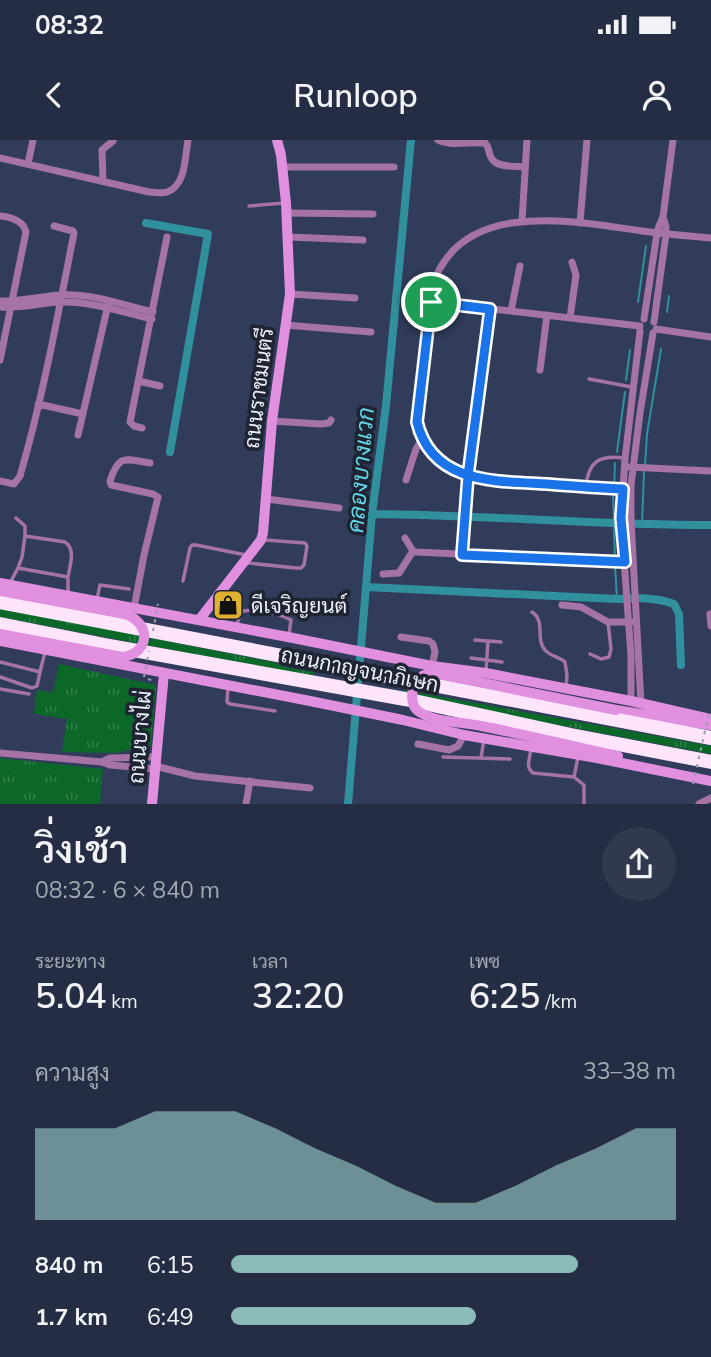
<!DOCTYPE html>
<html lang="th">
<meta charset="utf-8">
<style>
:root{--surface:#252d44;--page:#31394f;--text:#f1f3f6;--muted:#a3a8b2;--accent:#8bbbb9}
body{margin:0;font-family:Mulish,Sarabun,sans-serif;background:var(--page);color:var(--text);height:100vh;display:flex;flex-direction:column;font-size:26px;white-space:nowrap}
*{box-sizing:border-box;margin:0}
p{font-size:23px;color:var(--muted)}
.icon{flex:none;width:38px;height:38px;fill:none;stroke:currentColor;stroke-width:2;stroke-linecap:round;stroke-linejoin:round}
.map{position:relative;height:664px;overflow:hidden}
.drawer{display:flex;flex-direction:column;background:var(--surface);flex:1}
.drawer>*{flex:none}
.pin{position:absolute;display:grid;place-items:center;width:60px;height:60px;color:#fff;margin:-30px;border:4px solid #fff;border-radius:50%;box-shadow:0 2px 7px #0007}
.round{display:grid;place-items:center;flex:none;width:74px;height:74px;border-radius:37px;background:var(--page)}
.summary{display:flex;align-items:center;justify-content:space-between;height:119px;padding:0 35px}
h1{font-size:38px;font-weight:600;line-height:52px}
.stats{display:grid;grid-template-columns:repeat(3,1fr);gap:10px;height:119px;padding:7px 35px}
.stats div{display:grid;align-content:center}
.stats b{font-size:35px;font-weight:600}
.stats small{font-size:19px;font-weight:400}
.stats p{font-size:19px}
.chart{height:196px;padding:14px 35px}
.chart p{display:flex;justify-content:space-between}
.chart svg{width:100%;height:126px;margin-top:7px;fill:var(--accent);opacity:.7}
ul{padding:0 35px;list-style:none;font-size:23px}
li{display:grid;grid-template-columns:112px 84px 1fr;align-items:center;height:52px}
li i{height:18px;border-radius:9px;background:var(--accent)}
.status{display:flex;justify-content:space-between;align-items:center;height:49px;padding:0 35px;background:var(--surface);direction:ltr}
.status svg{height:19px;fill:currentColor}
header{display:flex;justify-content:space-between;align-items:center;height:91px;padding:0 35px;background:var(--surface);font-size:32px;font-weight:600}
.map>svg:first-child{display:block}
.grass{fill:url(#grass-tufts)}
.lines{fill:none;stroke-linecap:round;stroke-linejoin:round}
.stream{stroke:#31909d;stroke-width:2}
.canal{stroke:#31909d;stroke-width:8}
.path{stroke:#959db1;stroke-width:2;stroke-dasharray:3.5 5;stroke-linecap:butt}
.lane{stroke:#a673a5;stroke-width:3.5}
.street{stroke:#a673a5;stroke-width:7}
.secondary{stroke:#e18fdf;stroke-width:10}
.highway{stroke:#fee5fc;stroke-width:14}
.path-bridge{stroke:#959db1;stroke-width:2;stroke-dasharray:3.5 5;stroke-linecap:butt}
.secondary-bridge{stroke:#e18fdf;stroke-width:10}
.route-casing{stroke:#fff;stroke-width:14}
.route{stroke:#1a73e8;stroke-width:9}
.labels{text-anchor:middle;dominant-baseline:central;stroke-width:7;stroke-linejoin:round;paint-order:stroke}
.street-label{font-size:21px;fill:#ebf0fc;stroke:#1e2432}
.poi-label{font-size:21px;fill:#ebf0fc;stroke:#1e2432;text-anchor:start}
.water-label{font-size:23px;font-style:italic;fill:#63d7e7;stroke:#1e2432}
</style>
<div class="status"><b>08:32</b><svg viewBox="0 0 49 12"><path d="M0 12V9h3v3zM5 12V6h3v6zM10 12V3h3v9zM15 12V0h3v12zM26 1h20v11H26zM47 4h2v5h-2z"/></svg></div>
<header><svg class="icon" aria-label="back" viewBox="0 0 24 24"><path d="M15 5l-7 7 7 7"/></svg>Runloop<svg class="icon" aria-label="person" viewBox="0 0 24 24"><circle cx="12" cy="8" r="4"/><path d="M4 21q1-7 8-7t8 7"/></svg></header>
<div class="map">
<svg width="711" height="664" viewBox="0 0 711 664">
<defs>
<pattern id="grass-tufts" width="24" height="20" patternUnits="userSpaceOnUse" patternTransform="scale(1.75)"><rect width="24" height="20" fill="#0b6829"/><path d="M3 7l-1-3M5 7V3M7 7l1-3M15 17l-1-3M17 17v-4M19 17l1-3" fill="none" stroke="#2f7e49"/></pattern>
</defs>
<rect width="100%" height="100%" fill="#313c5b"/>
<!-- grass -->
<path class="grass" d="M0,468l273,54 11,5 30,5 -1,3 -36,-5 -277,-53z
M59,524l97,21 -5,61 -36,7 -53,-1 5,-33 -33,-5 3,-24 16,2z
M404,550l307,56v8l-289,-55 -18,-6z
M0,618l103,11 -3,35h-100z"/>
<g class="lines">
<!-- stream -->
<path class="stream" d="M638,162l8,-56
M667,172l2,-16
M626,240l4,-30
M617,312l8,-60
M645,325l2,-31 14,-85
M614,347l1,-24
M613,352l2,68
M642,385l2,-54
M615,426l2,33"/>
<!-- canal -->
<path class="canal" d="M146,83l62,11 -38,218
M372,374c113,1 226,11 339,11
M366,447l251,12c20,-1 38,-2 57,5l5,10 2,51
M348,664l24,-290 14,-108 25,-266"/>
<!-- path -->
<path class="path" d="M148,539l6,2"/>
<!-- lane -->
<path class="lane" d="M249,66l35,-3
M589,239l43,8
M586,347c2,-26 14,-32 38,-29
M16,378l9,8v10
M248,423l48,5h5l3,-3 3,-19 -2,-3 -40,-3
M18,428l4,-11 3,-21 40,6c11,7 5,23 3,35
M183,441l7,-33 2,-3h4l50,10
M10,443l8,-15 50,9v15
M97,459l3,-14 29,4
M532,472c14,9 3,27 13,38 5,6 14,7 20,12l2,13 -1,12
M237,484l4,-12c10,-5 40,2 50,8l-2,15
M475,500l13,1 -2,30
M489,501l12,1
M590,514l11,5 8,-2 2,-8 -3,-27
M471,518l31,4
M0,522l40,10 5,-20
M0,537l32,11 5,-2 3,-14
M228,547l-1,15 3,2 45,7
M0,549l29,5
M531,609c-1,9 -6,18 2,24l41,4 4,-20
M443,617l67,2
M481,618l3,-19
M574,637l10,8v19"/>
<!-- street -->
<path class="street" d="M438,0c13,7 32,1 47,3 5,5 3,11 7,16 5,9 25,7 33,8
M0,18l149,34c6,0 13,2 18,0 19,-6 18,-36 21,-52
M28,24l5,-24
M283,27h111
M103,41l-1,-31 11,-9
M287,73l86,1
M0,76c11,1 23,4 26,16l-26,128
M522,81l5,-81
M580,83l7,-83
M289,97l74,3
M290,154l65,4
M0,161c21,1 40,-5 61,-6 30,-2 62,10 92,17
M431,162l209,24
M0,167c20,2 40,-4 60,-5 31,-1 62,10 92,17
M511,171l9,-45
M570,178l6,-43 -4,-13
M644,179l13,-86 2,-7 4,-9 10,-77
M654,182l12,-88v-8l-3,-9
M285,185l86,7
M656,189l55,8
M540,230l7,-55
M139,241l21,5
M38,264l45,10
M272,281l48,3 9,-1 2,-3
M142,288l-8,-2 -4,-4 37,-185
M78,295l30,-130
M629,327l82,4
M406,340l10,-31 6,-9
M0,341l14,3 6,-8c23,-79 38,-162 54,-243l-1,-2 -19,-5
M623,349c-25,0 -51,-3 -76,-5 -52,-3 -115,0 -130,-62l16,-137c28,-87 141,-64 209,-54 23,3 46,5 69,7
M266,359l73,9
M405,398l8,13 3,1 211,10
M462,415l6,-79 22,-167
M383,434l16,-1 14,-22
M562,465l19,2 27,15h23
M134,468l10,-53 14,-58 -5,-3 -42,-9 -1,-4c9,-27 14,-22 40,-18
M710,474l1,12
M401,497l28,4 4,3 2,8 -3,14
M631,561v-45l-10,-138 4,-59 15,-128
M641,564l-10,-184v-35l9,-72 13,-80
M418,604l31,6 9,-4 6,-11
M0,613l102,9 8,3 45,4
M102,622l8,-4 46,-1
M155,626l40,10 115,12
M246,664l4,-23
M699,664l12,-6"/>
<!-- secondary -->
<path class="secondary" d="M0,443l288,54 144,29 54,7 145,28 80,18
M199,480l62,-80 2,-7 9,-112 18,-127 -4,-91 -5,-48 -4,-15
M0,501l310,60 93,19 61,15 133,23 114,23
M616,570l94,15
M152,664l12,-131"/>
<!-- highway -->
<path class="highway" d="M0,462l711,136
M0,484l105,21 300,54 166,36 140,27"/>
<!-- path-bridge -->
<path class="path-bridge" d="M153,491l5,-27
M144,537l5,-26
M693,644l16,-71"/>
<!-- secondary-bridge -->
<path class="secondary-bridge" d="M0,451l125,23c27,9 25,40 -3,43l-122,-23
M616,570l-182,-37c-7,0 -13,2 -18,9 -5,8 -6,23 2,29 13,11 47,11 63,15 46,9 91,20 137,30"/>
</g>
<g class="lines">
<!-- route casing -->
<g class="route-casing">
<path id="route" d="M431,162l-14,120c15,62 78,59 130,62 25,2 51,4 76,5l-2,29 4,44 -163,-7 6,-79 22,-167 -59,-7"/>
</g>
<!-- route -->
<use href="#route" class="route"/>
</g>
<!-- icons -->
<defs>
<g id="shop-square" transform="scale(1.575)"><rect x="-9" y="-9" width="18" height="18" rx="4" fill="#deb133" stroke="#1e2432"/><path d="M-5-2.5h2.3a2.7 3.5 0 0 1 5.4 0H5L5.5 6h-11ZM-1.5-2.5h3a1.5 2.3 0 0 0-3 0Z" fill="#111"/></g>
</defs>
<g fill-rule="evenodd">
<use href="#shop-square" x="228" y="465"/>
</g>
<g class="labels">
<!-- street labels -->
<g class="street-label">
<text transform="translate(258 248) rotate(-83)">ถนนราชมนตรี</text>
<text transform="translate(360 529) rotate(11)">ถนนกาญจนาภิเษก</text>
<text transform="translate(139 597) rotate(-85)">ถนนบางไผ่</text>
</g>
<!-- poi labels -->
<g class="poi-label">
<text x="251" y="465">ดีเจริญยนต์</text>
</g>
<!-- water labels -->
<g class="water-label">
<text transform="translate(360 330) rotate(-85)">คลองบางแวก</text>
</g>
</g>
</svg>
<div class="pin" style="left:431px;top:162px;background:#1e9e55"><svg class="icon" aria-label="arrive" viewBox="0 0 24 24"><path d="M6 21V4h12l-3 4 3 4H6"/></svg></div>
</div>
<section class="drawer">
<div class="summary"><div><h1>วิ่งเช้า</h1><p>08:32 · 6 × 840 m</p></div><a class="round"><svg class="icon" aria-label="share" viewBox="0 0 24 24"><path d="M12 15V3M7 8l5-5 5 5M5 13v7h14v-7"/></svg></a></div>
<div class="stats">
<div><p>ระยะทาง</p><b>5.04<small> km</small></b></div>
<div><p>เวลา</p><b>32:20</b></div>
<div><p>เพซ</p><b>6:25<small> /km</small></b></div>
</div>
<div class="chart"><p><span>ความสูง</span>33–38 m</p>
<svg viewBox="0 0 160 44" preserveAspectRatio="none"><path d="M0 44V12L10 12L20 12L30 6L40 6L50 6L60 12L70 19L80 25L90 32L100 38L110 38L120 32L130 25L140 19L150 12L160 12V44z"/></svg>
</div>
<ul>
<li><b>840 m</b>6:15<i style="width:78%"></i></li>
<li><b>1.7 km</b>6:49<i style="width:55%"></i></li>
</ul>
</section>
